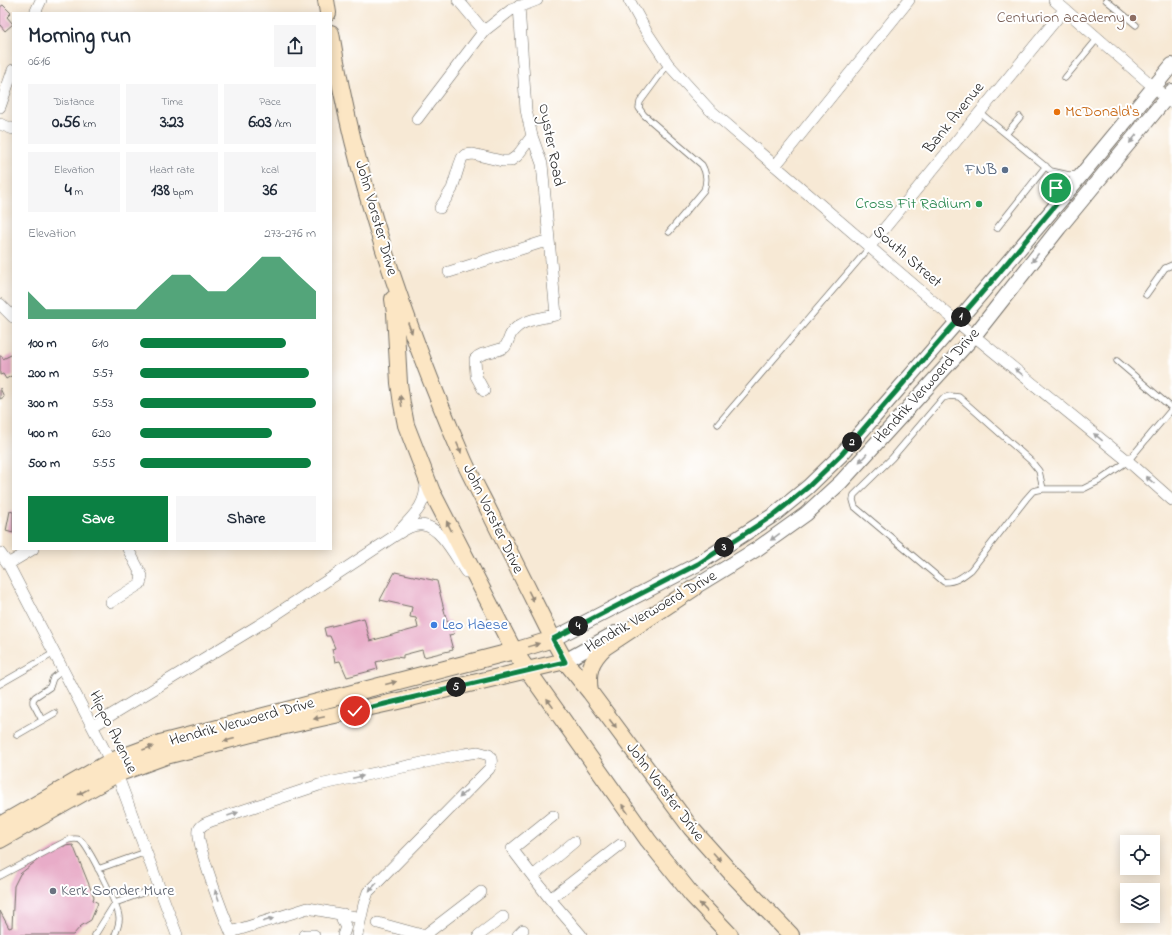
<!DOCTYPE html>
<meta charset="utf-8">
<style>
:root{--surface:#fff;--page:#f6f6f7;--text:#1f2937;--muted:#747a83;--accent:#0b8043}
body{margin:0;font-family:"Indie Flower",sans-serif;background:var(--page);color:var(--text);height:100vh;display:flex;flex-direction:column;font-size:15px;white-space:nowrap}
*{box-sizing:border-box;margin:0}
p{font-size:13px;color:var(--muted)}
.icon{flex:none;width:22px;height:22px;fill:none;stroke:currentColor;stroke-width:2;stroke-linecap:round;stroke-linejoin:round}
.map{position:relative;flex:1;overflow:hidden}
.side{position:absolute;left:12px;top:12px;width:320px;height:538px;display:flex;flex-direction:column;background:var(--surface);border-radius:0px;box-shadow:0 2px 10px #0003}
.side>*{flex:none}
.controls{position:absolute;left:1120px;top:835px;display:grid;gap:8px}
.controls a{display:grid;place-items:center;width:40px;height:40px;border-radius:0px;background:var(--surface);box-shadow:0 2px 10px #0003;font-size:20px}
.pin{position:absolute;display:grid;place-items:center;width:34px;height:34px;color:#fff;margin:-17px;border:2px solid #fff;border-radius:50%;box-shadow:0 1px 4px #0007}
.km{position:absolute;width:20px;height:20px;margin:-10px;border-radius:50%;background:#222;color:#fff;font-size:11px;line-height:20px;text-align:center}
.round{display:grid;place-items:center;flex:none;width:42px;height:42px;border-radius:0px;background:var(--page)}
.overview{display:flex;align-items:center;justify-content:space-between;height:68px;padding:0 16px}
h1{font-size:22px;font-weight:700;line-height:30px}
.figures{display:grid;grid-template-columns:repeat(3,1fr);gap:6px;height:68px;padding:4px 16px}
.figures div{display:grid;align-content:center;border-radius:0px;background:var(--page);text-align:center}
.figures b{font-size:17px;font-weight:700}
.figures small{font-size:11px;font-weight:400}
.figures p{font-size:11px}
.chart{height:112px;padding:8px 16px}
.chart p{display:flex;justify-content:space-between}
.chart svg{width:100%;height:72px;margin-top:4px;fill:var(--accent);opacity:.7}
.cta{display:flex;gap:8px;margin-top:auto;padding:8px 16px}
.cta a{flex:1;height:46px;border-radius:0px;background:var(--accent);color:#fff;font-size:16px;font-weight:700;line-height:46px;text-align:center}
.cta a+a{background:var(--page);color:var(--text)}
ul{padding:0 16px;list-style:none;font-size:13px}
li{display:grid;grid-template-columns:64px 48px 1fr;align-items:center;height:30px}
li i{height:10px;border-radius:5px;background:var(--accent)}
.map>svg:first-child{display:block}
.building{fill:#e8acc8}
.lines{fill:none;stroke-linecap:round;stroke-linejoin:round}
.service-casing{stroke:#726e66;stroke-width:7}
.minor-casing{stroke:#726e66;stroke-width:12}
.tertiary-casing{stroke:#726e66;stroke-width:16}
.secondary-casing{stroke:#726e66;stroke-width:18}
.service{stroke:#fff;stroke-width:5.5}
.minor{stroke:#fff;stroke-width:11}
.tertiary{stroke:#fff;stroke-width:14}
.secondary{stroke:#fce6c4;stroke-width:16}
.oneway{fill:#a0a0a0}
.oneway2{fill:#948878}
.route-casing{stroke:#fff;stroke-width:8}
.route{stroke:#0b8043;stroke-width:5}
.education-dot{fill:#8d6e63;stroke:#fff;stroke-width:1.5}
.food-dot{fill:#e8710a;stroke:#fff;stroke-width:1.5}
.service-dot{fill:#5c6f8a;stroke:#fff;stroke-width:1.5}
.leisure-dot{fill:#2e9e5b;stroke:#fff;stroke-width:1.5}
.shop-dot{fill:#3f7fe0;stroke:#fff;stroke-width:1.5}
.worship-dot{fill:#6b7280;stroke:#fff;stroke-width:1.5}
.labels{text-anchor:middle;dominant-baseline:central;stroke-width:4;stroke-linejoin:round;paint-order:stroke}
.education-label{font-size:16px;fill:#785e54;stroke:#fff;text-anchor:end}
.food-label{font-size:16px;fill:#c56008;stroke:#fff;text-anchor:start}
.street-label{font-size:16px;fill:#2b2b2b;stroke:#fff}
.service-label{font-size:16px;fill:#4e5e75;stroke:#fff;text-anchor:end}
.leisure-label{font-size:16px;fill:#27864d;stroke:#fff;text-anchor:end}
.shop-label{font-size:16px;fill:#366cbe;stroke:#fff;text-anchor:start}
.worship-label{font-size:16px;fill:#5b616d;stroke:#fff;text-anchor:start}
</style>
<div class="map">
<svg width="1172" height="935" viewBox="0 0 1172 935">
<rect width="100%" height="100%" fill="#fff"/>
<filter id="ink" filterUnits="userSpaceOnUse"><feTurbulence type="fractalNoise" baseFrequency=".025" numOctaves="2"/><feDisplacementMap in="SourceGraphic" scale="8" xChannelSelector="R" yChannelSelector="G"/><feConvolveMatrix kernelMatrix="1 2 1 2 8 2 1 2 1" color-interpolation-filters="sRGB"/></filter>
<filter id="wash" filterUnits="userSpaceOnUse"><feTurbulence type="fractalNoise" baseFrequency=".012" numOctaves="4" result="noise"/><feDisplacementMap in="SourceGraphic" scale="16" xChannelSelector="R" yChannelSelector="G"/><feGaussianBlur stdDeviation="0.9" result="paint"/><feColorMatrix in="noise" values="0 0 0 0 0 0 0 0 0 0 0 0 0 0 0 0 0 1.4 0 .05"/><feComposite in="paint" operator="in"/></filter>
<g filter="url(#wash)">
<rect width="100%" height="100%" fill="#f7e9d5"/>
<g id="blocks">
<!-- building -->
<path class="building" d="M3,5l8,8 -4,4 6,7 -8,7 -5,-6v-18z
M13,354v21l-7,4 -3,-5 -3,1v-19h2l1,3z
M0,388l4,9 -4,2z
M10,511l3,1v21l-7,-2z
M395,572l42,9 10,41 3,-1 4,13 -5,1 4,15 -29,7 -2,-7 -19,5v3l-7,-1 -20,5 2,7 -31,8 -7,-16 -5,1 -3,-13 3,-1 -5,-12h-4l-2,-8 40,-10 6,23 48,-13 -2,-10 -6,-1 2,-10 -32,-7z
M73,845l21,52 -1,3 5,3 -7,17 -10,6 -8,9h-73v-24l9,17 3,-1 2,-41 6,-12 25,-20 11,-7z"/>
</g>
</g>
<g filter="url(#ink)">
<use href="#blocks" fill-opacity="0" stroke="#726e66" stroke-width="1"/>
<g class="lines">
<!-- service casing -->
<g class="service-casing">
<path id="service" d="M1106,0l30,25
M668,64l-28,38 -1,6 5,7 58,50c5,9 5,16 2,25l-35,42
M1065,78l33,-40
M979,112l72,59 18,4 11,-1
M1006,134l14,-17
M1051,171l4,10 3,18
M997,228l49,-62
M1146,295l19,-27 7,-3
M1117,361l55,47
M718,424l152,-177
M1043,489l-4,-18 -8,-10 -72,-64 -9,-1 -7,2 -51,60 -38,37 -1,5 2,7 89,75c12,0 18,-5 27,-12l55,-71 7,-8 10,-2h40l16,-8 29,-20 44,-52
M0,684l54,-31
M42,720l-9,-17v-3l2,-3 15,-10 3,-9 10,-8
M17,735l38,-22
M98,869l48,-17
M0,876l68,-36c4,-1 8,-2 12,0 8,5 38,66 39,77 1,6 -2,12 -4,18
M95,935l20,-32 44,-16"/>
</g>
<!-- minor casing -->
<g class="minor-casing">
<path id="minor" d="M458,0l26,31
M629,0l17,31 22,33 41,45 248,213 171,139 44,39
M1054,0l118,103
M35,13l6,-13
M0,107l13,-37
M417,119l67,-88 27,-21 26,-10
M0,124l13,5
M775,166l134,-166
M440,208l12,-19 7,-23 3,-8 3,-3 8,-1 29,7h8l7,-5 15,-20
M870,246l194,-236
M449,272l100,-32
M0,304l13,13
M484,391l-8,-15 -1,-17c7,-8 20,-6 30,-12 4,-5 4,-13 9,-17 10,-11 29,-12 42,-15l-14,-151 -10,-28 -6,-26 -7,-104
M400,530c15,-16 26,-25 26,-48
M0,553l8,11 109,210 60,161
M8,564l25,-15
M111,602l29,-18 2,-8 -14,-27
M93,726l176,-107 127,-84c8,-5 16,-11 26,-10 19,1 34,33 44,47
M553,816l-41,33 38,50 31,36
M533,876l41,-34
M550,899l70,-54
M378,923l44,12
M231,932l77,-24 53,10
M232,935c-7,-16 -37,-93 -33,-105 2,-6 10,-8 15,-10l105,-35 145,-31 14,-2 11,3c3,4 3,9 0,14l-121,123 -4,12 -7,31
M305,935h9
M343,935c4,-10 3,-7 -1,-15l1,-6
M425,935l56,-43
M479,935l24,-18
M518,935l5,-5"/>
</g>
<!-- tertiary casing -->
<g class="tertiary-casing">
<path id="tertiary" d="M685,593l72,-44 49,-35 35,-32 133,-146 85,-108 113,-137
M553,639l145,-75 77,-50 33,-27 33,-32 116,-133 102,-120 113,-137
M565,661l50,-28"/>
</g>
<!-- secondary casing -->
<g class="secondary-casing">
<path id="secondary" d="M326,0l2,13
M331,33c24,148 74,291 133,428 9,20 20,39 29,58 20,40 40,80 60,120l12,22 25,31 101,136 42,47 58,60
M393,299l2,14 4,70 3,21 4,21 26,67 82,159 134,189 44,55 38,40
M590,692c-3,-20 0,-31 15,-45l89,-59
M0,825l111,-64 49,-18 354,-92 39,-12
M0,840l117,-66 49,-18 101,-26 131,-29 167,-40"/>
</g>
<!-- service -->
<use href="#service" class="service"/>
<!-- minor -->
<use href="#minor" class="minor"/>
<!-- tertiary -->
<use href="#tertiary" class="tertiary"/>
<!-- secondary -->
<use href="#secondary" class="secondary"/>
</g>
<!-- one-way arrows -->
<defs><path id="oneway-solid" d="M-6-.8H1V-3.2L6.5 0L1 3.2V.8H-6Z"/></defs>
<g class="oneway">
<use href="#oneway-solid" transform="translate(1133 139) rotate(129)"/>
<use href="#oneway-solid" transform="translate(1035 258) rotate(128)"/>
<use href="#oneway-solid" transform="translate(1019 372) rotate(-141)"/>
<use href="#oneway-solid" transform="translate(1098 437) rotate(-141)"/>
<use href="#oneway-solid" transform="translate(863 458) rotate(133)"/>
<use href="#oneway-solid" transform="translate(1150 480) rotate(-139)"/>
<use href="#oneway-solid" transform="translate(775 537) rotate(144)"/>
<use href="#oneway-solid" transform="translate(358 777) rotate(-12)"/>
<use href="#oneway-solid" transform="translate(463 794) rotate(134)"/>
<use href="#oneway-solid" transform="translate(233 814) rotate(-19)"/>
<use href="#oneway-solid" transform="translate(373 887) rotate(133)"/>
<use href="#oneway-solid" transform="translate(217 895) rotate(-110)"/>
<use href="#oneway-solid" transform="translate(268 920) rotate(-18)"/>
</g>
<g class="oneway2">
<use href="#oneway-solid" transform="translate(410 328) rotate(69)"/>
<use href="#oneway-solid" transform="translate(401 401) rotate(-98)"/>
<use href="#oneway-solid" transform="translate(459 448) rotate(67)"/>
<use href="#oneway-solid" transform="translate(449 526) rotate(-117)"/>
<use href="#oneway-solid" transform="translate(531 596) rotate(63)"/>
<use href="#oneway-solid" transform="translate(534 645) rotate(-17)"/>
<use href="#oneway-solid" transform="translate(391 683) rotate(-15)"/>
<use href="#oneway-solid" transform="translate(550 703) rotate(-125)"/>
<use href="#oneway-solid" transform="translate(319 718) rotate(168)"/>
<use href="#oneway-solid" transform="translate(613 724) rotate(53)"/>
<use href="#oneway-solid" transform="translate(229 740) rotate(165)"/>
<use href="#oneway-solid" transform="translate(148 748) rotate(-20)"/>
<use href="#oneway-solid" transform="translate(83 792) rotate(151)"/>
<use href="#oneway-solid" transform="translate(625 809) rotate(-125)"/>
<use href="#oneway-solid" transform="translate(717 857) rotate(48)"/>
<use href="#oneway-solid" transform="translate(703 907) rotate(-133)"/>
</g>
</g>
<g class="lines" filter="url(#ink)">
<!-- route casing -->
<g class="route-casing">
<path id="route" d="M355,711l210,-49 -12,-23 145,-75 77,-50 33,-27 33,-32 156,-180 61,-73 -2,-14"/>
</g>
<!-- route -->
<use href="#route" class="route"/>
</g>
<!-- markers -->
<circle class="education-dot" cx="1133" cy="18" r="4"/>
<circle class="food-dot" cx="1057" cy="112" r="4"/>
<circle class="service-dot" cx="1005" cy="170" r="4"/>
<circle class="leisure-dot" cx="979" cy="204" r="4"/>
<circle class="shop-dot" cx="434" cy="625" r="4"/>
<circle class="worship-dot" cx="53" cy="891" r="4"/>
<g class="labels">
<!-- education labels -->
<g class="education-label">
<text x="1125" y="18">Centurion academy</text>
</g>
<!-- food labels -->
<g class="food-label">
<text x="1065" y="112">McDonald's</text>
</g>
<!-- street labels -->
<g class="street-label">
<text transform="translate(954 118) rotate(-51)">Bank Avenue</text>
<text transform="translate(551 145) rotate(79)">Oyster Road</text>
<text transform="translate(376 218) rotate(74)">John Vorster Drive</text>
<text transform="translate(907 257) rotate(41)">South Street</text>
<text transform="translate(927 386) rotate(-48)">Hendrik Verwoerd Drive</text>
<text transform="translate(493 519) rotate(64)">John Vorster Drive</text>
<text transform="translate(651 612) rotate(-30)">Hendrik Verwoerd Drive</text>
<text transform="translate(242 722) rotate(-15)">Hendrik Verwoerd Drive</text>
<text transform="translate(113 732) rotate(64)">Hippo Avenue</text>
<text transform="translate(665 792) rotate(53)">John Vorster Drive</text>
</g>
<!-- service labels -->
<g class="service-label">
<text x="997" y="170">FNB</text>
</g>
<!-- leisure labels -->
<g class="leisure-label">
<text x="971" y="204">Cross Fit Radium</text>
</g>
<!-- shop labels -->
<g class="shop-label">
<text x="442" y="625">Leo Haese</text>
</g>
<!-- worship labels -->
<g class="worship-label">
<text x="61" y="891">Kerk Sonder Mure</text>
</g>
</g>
</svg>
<div class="controls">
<a><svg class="icon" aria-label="locate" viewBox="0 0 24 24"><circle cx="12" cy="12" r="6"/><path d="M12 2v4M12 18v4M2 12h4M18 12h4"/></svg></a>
<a><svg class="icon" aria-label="layers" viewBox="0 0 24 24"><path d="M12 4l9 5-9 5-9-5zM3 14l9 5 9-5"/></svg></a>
</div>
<div class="pin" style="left:1056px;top:188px;background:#1e9e55"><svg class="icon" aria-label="arrive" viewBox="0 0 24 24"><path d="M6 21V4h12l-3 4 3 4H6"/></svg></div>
<div class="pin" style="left:355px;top:711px;background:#d93025"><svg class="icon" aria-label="check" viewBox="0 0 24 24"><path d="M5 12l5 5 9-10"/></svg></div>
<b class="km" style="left:961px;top:317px">1</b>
<b class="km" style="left:852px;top:442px">2</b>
<b class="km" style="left:724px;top:547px">3</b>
<b class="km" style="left:578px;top:626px">4</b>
<b class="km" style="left:456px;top:687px">5</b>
<section class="side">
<div class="overview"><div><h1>Morning run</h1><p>06:16</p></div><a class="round"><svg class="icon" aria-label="share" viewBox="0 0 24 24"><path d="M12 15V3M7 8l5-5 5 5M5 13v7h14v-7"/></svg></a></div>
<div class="figures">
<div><p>Distance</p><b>0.56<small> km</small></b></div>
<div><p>Time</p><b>3:23</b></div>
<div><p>Pace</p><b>6:03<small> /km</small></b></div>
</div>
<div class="figures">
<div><p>Elevation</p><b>4<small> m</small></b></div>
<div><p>Heart rate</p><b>138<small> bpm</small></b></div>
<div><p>kcal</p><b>36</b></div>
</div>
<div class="chart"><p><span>Elevation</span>273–276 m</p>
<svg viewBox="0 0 160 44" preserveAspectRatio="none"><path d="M0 44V27L10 38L20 38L30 38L40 38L50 38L60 38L70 27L80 17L90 17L100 27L110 27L120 17L130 6L140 6L150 17L160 27V44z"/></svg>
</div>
<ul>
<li><b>100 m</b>6:10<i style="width:83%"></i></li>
<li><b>200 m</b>5:57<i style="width:96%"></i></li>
<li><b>300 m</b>5:53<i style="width:100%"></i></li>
<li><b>400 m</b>6:20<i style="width:75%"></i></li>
<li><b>500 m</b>5:55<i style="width:97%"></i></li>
</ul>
<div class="cta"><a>Save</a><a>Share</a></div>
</section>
</div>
